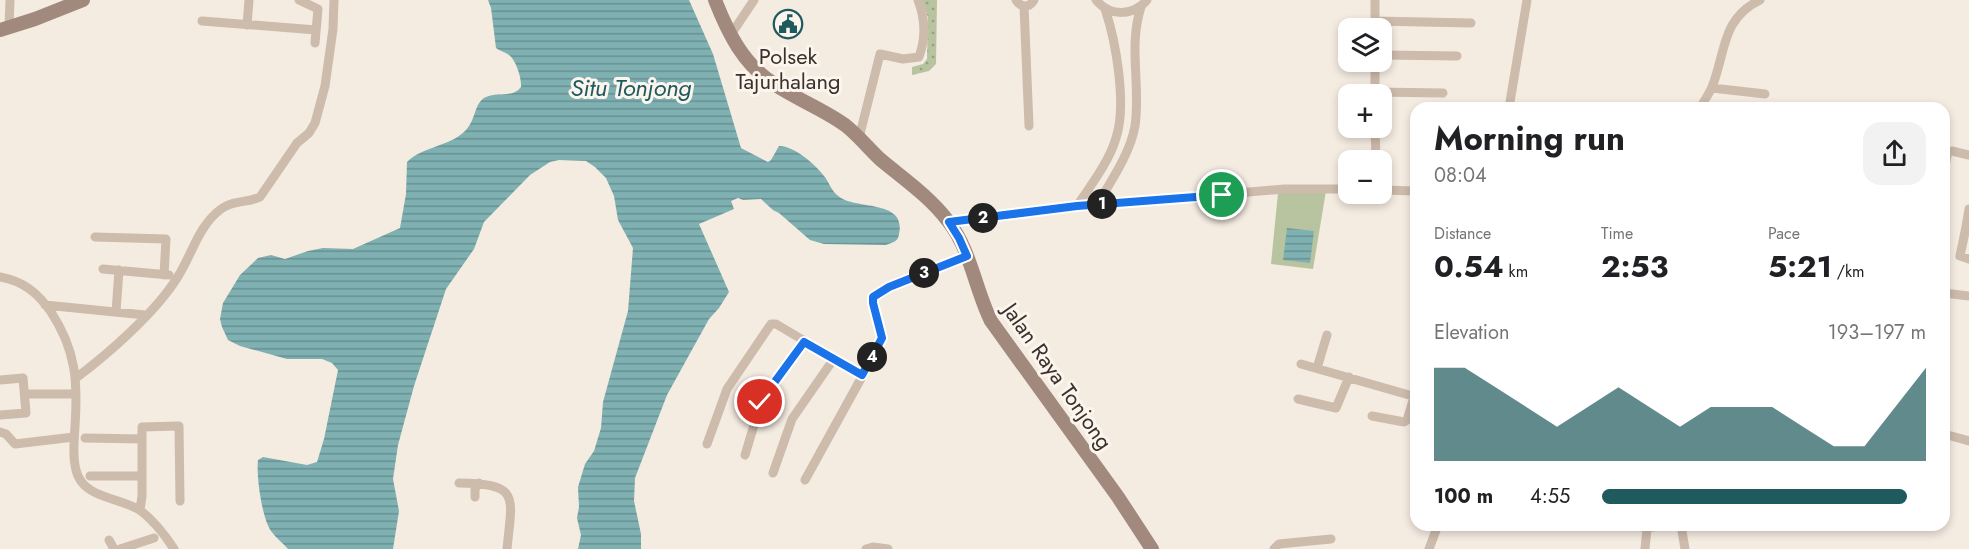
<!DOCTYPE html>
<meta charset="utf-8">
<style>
:root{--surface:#fff;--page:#f2f2f2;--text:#202124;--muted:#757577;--accent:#1f5a5e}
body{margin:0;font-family:Jost,sans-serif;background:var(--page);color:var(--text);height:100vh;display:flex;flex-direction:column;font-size:22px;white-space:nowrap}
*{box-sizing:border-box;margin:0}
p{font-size:20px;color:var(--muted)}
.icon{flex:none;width:33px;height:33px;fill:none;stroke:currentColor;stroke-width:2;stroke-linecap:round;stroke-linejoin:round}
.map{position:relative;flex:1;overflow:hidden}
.sheet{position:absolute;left:1410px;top:102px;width:540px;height:429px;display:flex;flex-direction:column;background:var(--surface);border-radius:18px;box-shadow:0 3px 9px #0003}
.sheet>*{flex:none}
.controls{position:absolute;left:1338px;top:18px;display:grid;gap:12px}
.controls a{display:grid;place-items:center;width:54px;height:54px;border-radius:12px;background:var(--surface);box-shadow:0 3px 9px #0003;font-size:30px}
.pin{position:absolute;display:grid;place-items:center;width:51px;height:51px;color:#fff;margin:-26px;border:3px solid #fff;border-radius:50%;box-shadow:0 2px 6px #0007}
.km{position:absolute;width:30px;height:30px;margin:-15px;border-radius:50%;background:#222;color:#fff;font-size:16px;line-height:30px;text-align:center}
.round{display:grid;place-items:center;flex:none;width:63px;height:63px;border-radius:18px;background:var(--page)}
.headline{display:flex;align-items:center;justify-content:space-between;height:102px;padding:0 24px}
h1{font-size:33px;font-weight:700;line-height:45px}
.figures{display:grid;grid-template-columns:repeat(3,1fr);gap:9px;height:102px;padding:6px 24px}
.figures div{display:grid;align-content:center}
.figures b{font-size:30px;font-weight:700}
.figures small{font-size:16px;font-weight:400}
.figures p{font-size:16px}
.chart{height:168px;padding:12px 24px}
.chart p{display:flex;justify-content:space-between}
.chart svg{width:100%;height:108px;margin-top:6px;fill:var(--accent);opacity:.7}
ul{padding:0 24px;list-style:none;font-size:20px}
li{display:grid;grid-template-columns:96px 72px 1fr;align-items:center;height:45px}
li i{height:15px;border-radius:8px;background:var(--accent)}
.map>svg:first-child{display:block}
.grass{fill:url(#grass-dots)}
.garden{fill:#b8c4a0}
.water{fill:url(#water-rules)}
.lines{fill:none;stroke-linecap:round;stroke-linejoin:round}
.minor{stroke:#cdbbac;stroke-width:9}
.secondary{stroke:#a18a7d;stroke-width:14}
.route-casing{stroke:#fff;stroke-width:12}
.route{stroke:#1a73e8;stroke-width:8}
.labels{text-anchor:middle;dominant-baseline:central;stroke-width:6;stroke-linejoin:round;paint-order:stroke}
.poi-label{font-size:22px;fill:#3b302b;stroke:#fbf5ee}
.street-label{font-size:22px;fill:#3b302b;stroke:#fbf5ee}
.water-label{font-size:24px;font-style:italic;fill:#1f5a5e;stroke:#fbf5ee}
</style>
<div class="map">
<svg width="1969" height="549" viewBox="0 0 1969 549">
<defs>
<pattern id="grass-dots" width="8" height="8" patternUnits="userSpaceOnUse" patternTransform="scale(1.5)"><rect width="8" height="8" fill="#b8c4a0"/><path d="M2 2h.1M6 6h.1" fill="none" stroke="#97a083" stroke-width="1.8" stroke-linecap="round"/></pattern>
<pattern id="water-rules" width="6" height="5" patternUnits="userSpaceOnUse" patternTransform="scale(1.5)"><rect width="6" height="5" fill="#7fb0b2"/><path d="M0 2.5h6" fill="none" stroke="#699091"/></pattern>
</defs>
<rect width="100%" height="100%" fill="#f4ebe1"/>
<!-- grass -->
<path class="grass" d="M922,0h15l-1,64 -7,7 -17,4v-8l11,-3 4,-5 1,-42z"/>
<!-- garden -->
<path class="garden" d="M1326,191l-13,78 -42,-5 7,-71z"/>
<!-- water -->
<path class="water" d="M488,0h201l24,54 28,94 27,14 3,-2 8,-14c15,0 36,18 45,30 5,6 7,14 13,19 16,16 70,3 62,39 -1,8 -6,8 -13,11l-62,-1 -14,-4 -31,-27 -6,-3 -12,-11 -18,1 -5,-2 -7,3 3,8 -35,15 30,68 -10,16 -10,11 -42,76 -32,83 -1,23 7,33v15h-63l3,-14 -4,-17 2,-11 -1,-20 7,-23 9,-13 7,-23 2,-26 25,-91 5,-63 -15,-28 -4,-24 -8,-18 -11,-11 -9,-6 -27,-1 -9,2 -20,13 -46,47 -10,27 -28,40 -32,97 -16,59 -5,34 6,32 -6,38h-105c-5,-6 -12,-11 -17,-18 -9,-13 -15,-55 -13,-71l5,-3 44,8 10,-3 7,-23 14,-69 -6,-7 -10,-4h-35l-47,-13 -12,-6 -6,-13 -2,-8 3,-16 17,-28 18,-17 13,-3 14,4 23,-8 15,-3 30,1 47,-21 6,-34 1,-32c16,-16 42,-15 58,-31 11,-10 9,-29 21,-34 12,-5 27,1 35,-10 1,-8 -5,-27 -12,-32 -4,-3 -9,-4 -13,-7l-5,-40z
M1287,228l27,3 -4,32 -27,-3z"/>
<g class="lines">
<!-- minor -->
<path class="minor" d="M299,0l19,9 -3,34
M1016,0c5,8 13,8 18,0
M1096,0c14,17 37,16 51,0
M1375,0v28
M1024,6l5,120
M202,21l114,9
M1375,21l96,2
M247,25l2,-25
M9,27l1,-27
M730,36l24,-36
M1382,55l75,1
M1375,62v32
M1712,88l53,6
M1375,92l68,1
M1509,108l18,-108
M1700,108c4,-7 9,-14 12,-21 14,-35 9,-68 48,-87
M1375,128l1,32
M859,138l21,-84 23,5 16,-2c7,-19 6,-39 -1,-57
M1944,153l8,-2 17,4
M1944,171l4,-20
M1382,190l34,1
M1097,205c14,-24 33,-51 38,-79 6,-40 -7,-80 6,-119
M1077,206c14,-21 32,-44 39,-68 11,-33 0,-97 -11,-129
M949,222l148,-17 188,-16h63
M1966,227l3,-18
M1969,227h-3l-6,29 9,3
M95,237l71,2 -2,36
M103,269l66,6
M0,277c23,4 38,16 51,35 25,38 27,70 24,114 -1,15 -3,36 3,50 10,23 45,22 63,35 13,10 24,24 33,38
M1944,293l25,3
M45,305l100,10
M116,312l3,-42
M1301,364l115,33
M1317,368l10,-33
M76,378c32,-24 79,-65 101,-100 15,-23 21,-52 44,-69 12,-9 26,-6 39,-12l37,-54 12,-10 6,-10 10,-37 8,-57 1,-29
M0,380l23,-2 3,35 -26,2
M25,394h51
M1298,399l38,9 13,-31
M1372,416l32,6 3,-2 9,-29
M0,432l6,2 9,10 59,-7
M1944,434l25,7
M85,438l57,1
M707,444l20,-55 44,-65h5l86,51
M745,455l16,-53 43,-60
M773,473l19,-54 41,-59
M90,476h52
M805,480l75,-136c6,-17 -9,-31 -7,-47l16,-10 78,-31
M459,483c62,1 53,13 48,66
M475,497v-8l4,-6
M140,510l2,-14v-69l37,-1 1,75
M1634,525l13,3 16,-3
M1681,525l4,24
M109,540l5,9
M120,549l34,-11
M866,549l7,-2 15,2
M1274,549l5,-5 52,-5
M1429,549l9,-24
M1645,549l2,-21"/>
<!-- secondary -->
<path class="secondary" d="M715,0c13,33 28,64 59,84 22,15 49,25 71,41 13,10 24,24 36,35 23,19 49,37 67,61 23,29 27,68 43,100l127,176 34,52
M0,30l35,-11 48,-19"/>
</g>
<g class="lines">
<!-- route casing -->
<g class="route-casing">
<path id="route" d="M760,402l44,-60 58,33 20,-37 -9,-35v-6l16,-10 78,-31 -8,-18 -10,-16 128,-16 145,-11"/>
</g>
<!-- route -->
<use href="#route" class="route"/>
</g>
<!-- icons -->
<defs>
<g id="civic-ring" transform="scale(1.5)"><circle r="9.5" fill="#fbf5ee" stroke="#1f5a5e" stroke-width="1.5"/><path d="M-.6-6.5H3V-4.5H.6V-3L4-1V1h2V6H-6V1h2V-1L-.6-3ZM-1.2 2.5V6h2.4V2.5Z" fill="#1f5a5e"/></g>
</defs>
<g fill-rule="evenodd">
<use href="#civic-ring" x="788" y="24"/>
</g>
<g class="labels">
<!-- poi labels -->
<g class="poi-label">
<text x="788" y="56">Polsek<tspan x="788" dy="25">Tajurhalang</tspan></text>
</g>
<!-- street labels -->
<g class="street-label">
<text transform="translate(1058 376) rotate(55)">Jalan Raya Tonjong</text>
</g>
<!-- water labels -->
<g class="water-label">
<text x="631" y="87">Situ Tonjong</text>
</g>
</g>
</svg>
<div class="controls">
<a><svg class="icon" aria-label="layers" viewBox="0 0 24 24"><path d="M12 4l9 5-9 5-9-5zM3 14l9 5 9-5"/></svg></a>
<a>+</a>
<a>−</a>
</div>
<div class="pin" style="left:1222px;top:195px;background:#1e9e55"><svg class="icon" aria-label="arrive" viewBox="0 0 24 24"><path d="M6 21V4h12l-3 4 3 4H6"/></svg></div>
<div class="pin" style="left:760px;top:402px;background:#d93025"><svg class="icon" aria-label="check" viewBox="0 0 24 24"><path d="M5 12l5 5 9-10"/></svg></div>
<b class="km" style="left:1102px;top:204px">1</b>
<b class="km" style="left:983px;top:218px">2</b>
<b class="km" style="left:924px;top:273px">3</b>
<b class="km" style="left:872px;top:357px">4</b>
<section class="sheet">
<div class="headline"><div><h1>Morning run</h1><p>08:04</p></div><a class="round"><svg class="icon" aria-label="share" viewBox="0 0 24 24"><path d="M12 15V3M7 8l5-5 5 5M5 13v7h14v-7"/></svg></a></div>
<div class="figures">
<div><p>Distance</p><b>0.54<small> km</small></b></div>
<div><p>Time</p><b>2:53</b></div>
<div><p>Pace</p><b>5:21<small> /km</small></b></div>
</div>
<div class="chart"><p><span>Elevation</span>193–197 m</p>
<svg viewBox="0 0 160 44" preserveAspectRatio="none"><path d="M0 44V6L10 6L20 14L30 22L40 30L50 22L60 14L70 22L80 30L90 22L100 22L110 22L120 30L130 38L140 38L150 22L160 6V44z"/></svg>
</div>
<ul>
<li><b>100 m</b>4:55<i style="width:94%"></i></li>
</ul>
</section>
</div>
